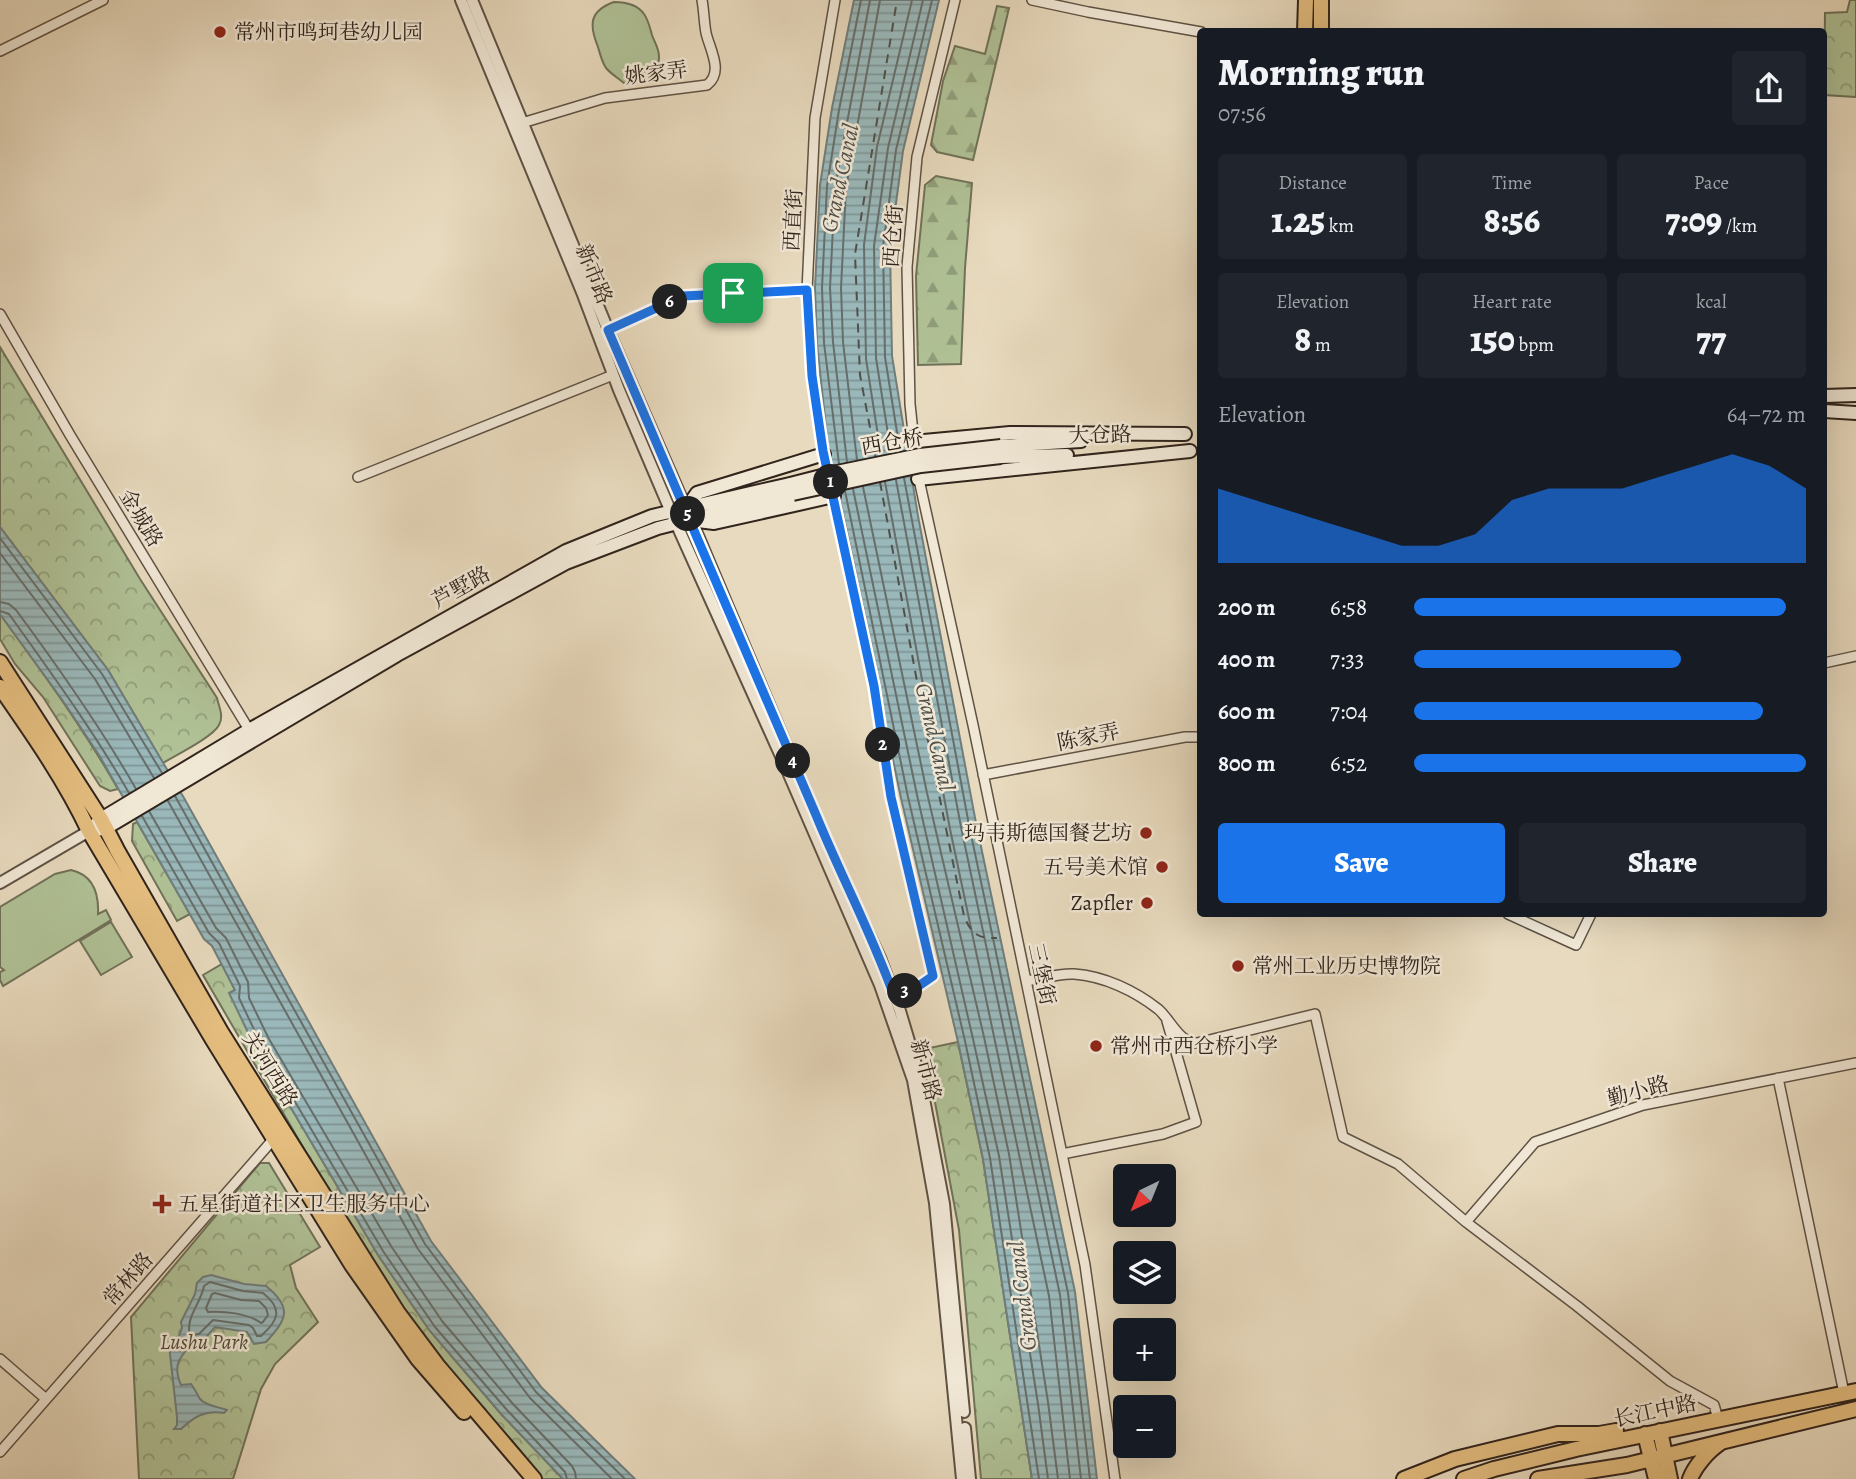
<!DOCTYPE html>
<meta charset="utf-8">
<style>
:root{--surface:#171b24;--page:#20242c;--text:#f1f3f6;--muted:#9ea1a6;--accent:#1a73e8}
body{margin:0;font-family:Alegreya,"Noto Serif SC",serif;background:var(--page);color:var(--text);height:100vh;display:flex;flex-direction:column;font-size:26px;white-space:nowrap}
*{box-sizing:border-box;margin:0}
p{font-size:23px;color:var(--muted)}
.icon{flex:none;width:38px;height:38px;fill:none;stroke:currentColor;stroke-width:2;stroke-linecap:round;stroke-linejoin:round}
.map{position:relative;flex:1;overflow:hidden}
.details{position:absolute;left:1197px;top:28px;width:630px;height:889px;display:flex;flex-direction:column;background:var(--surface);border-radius:7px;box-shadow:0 7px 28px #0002}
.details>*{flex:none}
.needle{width:46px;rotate:223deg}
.tools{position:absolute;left:1113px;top:1164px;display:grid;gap:14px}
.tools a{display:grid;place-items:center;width:63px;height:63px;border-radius:7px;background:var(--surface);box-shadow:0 7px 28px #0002;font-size:35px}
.pin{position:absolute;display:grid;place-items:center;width:60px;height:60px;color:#fff;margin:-30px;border-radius:14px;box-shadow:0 4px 10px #0006}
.km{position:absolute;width:35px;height:35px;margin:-18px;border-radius:50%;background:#222;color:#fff;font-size:19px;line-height:35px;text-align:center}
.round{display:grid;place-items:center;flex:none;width:74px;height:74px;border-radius:7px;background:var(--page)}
.overview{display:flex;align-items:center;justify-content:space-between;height:119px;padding:0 21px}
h1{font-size:38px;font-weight:800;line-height:52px}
.metrics{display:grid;grid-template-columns:repeat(3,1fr);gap:10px;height:119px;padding:7px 21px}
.metrics div{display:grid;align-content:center;border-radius:7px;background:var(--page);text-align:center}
.metrics b{font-size:35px;font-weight:800}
.metrics small{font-size:19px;font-weight:400}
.metrics p{font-size:19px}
.chart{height:196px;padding:14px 21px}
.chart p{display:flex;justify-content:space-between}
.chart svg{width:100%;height:126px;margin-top:7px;fill:var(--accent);opacity:.7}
.cta{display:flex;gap:14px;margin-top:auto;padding:14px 21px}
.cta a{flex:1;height:80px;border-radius:7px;background:var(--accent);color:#fff;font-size:28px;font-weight:800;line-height:80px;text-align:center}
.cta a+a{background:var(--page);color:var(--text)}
ul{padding:0 21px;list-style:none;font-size:23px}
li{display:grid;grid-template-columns:112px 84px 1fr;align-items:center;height:52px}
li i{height:18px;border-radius:9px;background:var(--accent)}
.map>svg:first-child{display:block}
.forest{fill:url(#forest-firs);stroke:#707259;stroke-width:2}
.park{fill:url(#park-crowns);stroke:#707259;stroke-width:2}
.pitch{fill:#b0c196;stroke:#707259;stroke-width:2}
.water{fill:url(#water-rules);stroke:#707d7b;stroke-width:2}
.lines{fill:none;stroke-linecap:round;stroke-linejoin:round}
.shore{stroke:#666e6b;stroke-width:2}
.ferry{stroke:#50504b;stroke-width:2;stroke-dasharray:9 7;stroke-linecap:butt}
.minor-casing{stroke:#5f5244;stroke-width:12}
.tertiary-casing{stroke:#5f5244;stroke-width:14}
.secondary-casing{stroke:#31241c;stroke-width:16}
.primary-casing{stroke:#31241c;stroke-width:18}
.minor{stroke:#f0e7d5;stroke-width:9}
.tertiary{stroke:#f0e7d5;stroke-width:10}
.secondary{stroke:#f0e7d5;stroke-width:12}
.primary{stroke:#e4bd7f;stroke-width:14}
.secondary-bridge-casing{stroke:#31241c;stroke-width:16;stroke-linecap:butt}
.secondary-bridge{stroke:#f0e7d5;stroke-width:12}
.route-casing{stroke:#fff;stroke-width:14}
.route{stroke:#1a73e8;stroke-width:9}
.poi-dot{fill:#8f2418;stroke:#f0e7d5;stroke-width:2.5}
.labels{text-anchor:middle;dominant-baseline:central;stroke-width:5;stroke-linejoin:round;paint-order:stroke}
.poi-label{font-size:21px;fill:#31241c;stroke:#f0e7d5;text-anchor:start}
.street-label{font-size:21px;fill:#31241c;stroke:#f0e7d5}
.park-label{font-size:21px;font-style:italic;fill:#514b3a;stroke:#f0e7d5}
.water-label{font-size:23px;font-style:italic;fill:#50504b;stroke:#f0e7d5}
</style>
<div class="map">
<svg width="1856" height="1479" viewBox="0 0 1856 1479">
<defs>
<pattern id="forest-firs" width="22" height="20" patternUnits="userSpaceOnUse" patternTransform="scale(1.75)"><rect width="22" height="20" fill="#b0c196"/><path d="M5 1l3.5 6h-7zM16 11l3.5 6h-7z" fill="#909d7a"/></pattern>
<pattern id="park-crowns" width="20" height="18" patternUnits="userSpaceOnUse" patternTransform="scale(1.75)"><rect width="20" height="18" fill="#b0c196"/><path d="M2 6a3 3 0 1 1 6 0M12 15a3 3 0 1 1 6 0" fill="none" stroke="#909d7a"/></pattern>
<pattern id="water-rules" width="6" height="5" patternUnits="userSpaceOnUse" patternTransform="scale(1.75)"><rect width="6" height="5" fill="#9ab8ba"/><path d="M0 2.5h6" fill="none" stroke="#7e9596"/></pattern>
</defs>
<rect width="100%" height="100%" fill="#e8dabe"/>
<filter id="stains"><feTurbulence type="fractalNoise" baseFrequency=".00286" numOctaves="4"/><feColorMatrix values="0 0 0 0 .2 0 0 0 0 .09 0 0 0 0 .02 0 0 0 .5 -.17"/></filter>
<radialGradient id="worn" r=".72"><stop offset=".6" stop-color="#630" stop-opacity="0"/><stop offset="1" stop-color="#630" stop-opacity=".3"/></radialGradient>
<!-- forest -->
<path class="forest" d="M997,6l12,2 -36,152 -36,-8 -6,-7 12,-64 12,-35 30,8z
M936,176l36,7 -7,85 -4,96 -43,1 -2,-89 9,-91z"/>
<!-- park -->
<path class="park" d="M1850,0h6v97l-32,-2 1,-82 22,-1z
M0,347l140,232 77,119c2,9 7,18 2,27 -6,12 -43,30 -56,38l-55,-93 -108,-143z
M0,614c42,57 83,114 118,175l-8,2 -10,-5 -57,-89 -28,-33 -15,-25z
M137,822l53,92 -13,7 -45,-80 1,-17z
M222,964l13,26 -5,3 25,54 123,208 52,76 72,84 61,64h-22l-79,-94 -61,-79 -76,-121 -122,-210z
M958,1042l25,117 49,320h-51l-22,-249 -34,-181z
M260,1163h9l51,84 -30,18 6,23 22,34 -43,42 -14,25 -28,90h-94l-8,-162z"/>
<!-- pitch -->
<path class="pitch" d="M614,2c10,0 23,2 30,12 4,5 6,14 8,21 2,6 7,14 7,21 1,20 -19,27 -35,27 -6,-5 -13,-9 -18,-15 -4,-6 -6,-14 -8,-21 -9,-22 -9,-36 16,-45z
M71,870c22,5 28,23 27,44l8,-4 5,10 -108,66 -3,-6v-8l4,-2 -4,-3v-60l55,-33z
M111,922l21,35 -31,18 -21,-34z"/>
<!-- water -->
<path class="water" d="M854,0h85l-36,151 -13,97 2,108 26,160 58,307 99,469 22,187h-65l-49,-320 -25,-117 -57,-244 -72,-343 -12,-111 -2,-56 5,-103 12,-77z
M0,527l108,143 76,128 247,443 111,147 93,91h-72l-61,-64 -72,-84 -52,-76 -123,-208 -26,-54 6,-3 -23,-44 -8,-7 -105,-184 -36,-54 -63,-87z
M211,1275l33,9 22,2c27,22 21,33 0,56l-12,2 -7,-12 -32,-5 -16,18 -5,-4c-14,16 -22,23 -13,44l10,-1c4,5 6,10 9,15 6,7 19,8 27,11l-3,3c-19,-3 -29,3 -43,16h-7l3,-4v-8l-8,-72 10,-9 3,-8 -1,-6 14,-28 2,-11 6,-6z"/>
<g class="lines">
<!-- shore -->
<path class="shore" d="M900,451l-15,-94 -2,-110 13,-97 36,-150
M891,453l-15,-95 -2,-112 14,-98 35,-148
M881,455l-15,-96 -2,-114 13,-98 35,-147
M857,460l-14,-118 -2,-54 5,-100 34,-188
M847,462l-14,-120 -3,-54 5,-101 35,-187
M839,464l-15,-121 -2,-55 5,-102 12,-76 22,-110
M904,478l65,347 99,468 22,186
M896,480l65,347 99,468 21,184
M885,482l65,347 99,467 21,183
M863,487l64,306 57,244 25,117 39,248 10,77
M853,489l64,306 56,244 26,117 39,248 10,75
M845,491l63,306 57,244 25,117 49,321
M0,538l102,136 60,99
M0,553l95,126 59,99
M0,602l9,2 7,6c43,58 84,116 120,179
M0,611l9,3c42,59 84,116 120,179
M175,796l250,448 111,148 89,87
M168,801l250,448 112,149 82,81
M149,811l67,117 10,10 22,44 1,16 20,41 122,207 51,75 71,83 59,62 3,6 1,7
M142,816l67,117 10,10 21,43 -1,12 22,46 122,207 52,76 72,83 58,62 2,7
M210,1282l33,9 20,2c20,16 16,27 -2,43h-4l-4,-8 -4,-3 -36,-5 -14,14 -9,1c-5,-17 11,-32 14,-49z
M215,1293l26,7 18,1 7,7 2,7 -5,7 -2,1c-14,-10 -37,-12 -53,-11l-2,-4 6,-14z"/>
<!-- ferry -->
<path class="ferry" d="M876,459l-16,-84 -5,-121 42,-254
M880,482l49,264 35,170c7,17 13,23 33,22"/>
<!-- minor casing -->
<g class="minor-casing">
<path id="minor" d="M1032,0l56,12 113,20
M0,51l103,-51
M522,123l83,-25 102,-13c17,-13 3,-35 -1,-52 -2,-11 -2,-22 -4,-33
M0,314l70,121 181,298
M608,330l75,-34 124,-5
M916,461l-6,-57 -3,-137 10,-110 38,-157
M918,475l55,250 112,540 30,214
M358,477l255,-102
M830,478l-7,-27 -11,-75 -5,-85 8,-173 20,-118
M833,491l42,195 16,111 42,179 -12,9 -27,11
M1824,663l32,-7
M983,775l202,-38h15
M1508,914l68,31 15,-31
M1026,981c15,-2 33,-8 48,-7 30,2 61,17 84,35 13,11 21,34 39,34l118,-29 28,123 55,27 68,58 111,84 93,75 44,24 4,14
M1778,1078l66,315
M1062,1154l101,-20 33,-12 -29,-101
M1466,1222l69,-80 108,-37 213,-42
M0,1359l46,40
M0,1452l277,-317"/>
</g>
<!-- tertiary casing -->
<g class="tertiary-casing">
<path id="tertiary" d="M461,0l121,292 37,98 52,122 113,251 96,222 33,95 22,123 27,276
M472,0l136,330 91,208 137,326 44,94 20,53 20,67 24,126 20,208
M0,883l89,-52
M965,1428l5,51"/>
</g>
<!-- secondary casing -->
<g class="secondary-casing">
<path id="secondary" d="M1824,396l32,-1
M1824,411l32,2
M913,442l97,-9 175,1
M1001,446l80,-5
M1001,457l66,-2
M918,479l272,-28
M686,509l11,-16 127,-39
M698,521l16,2 120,-27
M94,826l7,-7 148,-89 317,-179 86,-35 138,-32
M96,830l10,-2 291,-173 169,-92 92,-35 135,-34"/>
</g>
<!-- primary casing -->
<g class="primary-casing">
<path id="primary" d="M1305,32l1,-32
M1321,32v-32
M0,662l101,157 16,31 104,182 177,281 39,52 97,114
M0,687c32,46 65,93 89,144l124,209 139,225 66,94 46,53
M1660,1431l10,48
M1645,1434l11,45
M1404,1479l51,-20 103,-25h41l17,-3
M1464,1479l30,-10 82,-20 280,-58
M1538,1479l89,-14 229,-56
M1690,1479c5,-13 18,-28 30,-36"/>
</g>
<!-- minor -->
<use href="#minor" class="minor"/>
<!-- tertiary -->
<use href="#tertiary" class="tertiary"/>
<!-- secondary -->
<use href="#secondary" class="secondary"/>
<!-- primary -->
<use href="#primary" class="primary"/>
<!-- secondary-bridge casing -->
<g class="secondary-bridge-casing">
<path id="secondary-bridge" d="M790,484l47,-12 83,-17 81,-9
M793,494l128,-28 80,-9"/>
</g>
<!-- secondary-bridge -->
<use href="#secondary-bridge" class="secondary-bridge"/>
</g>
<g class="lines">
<!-- route casing -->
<g class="route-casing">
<path id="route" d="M807,290l5,86 11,75 51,235 17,111 42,179 -13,9 -26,11c-22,-62 -53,-120 -78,-181 -69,-162 -138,-324 -208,-485l75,-34z"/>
</g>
<!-- route -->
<use href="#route" class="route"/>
</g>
<!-- markers -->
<g class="poi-dot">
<circle cx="220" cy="32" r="7"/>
<circle cx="1146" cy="833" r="7"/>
<circle cx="1162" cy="867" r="7"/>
<circle cx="1147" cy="903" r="7"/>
<circle cx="1238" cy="966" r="7"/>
<circle cx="1096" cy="1046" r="7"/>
<path d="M158.5 1193.5h7v7h7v7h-7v7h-7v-7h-7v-7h7z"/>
</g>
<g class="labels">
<!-- poi labels -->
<g class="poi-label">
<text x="234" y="32">常州市鸣珂巷幼儿园</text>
<text x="1132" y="833" text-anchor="end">玛韦斯德国餐艺坊</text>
<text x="1148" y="867" text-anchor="end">五号美术馆</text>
<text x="1133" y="903" text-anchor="end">Zapfler</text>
<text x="1252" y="966">常州工业历史博物院</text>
<text x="1110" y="1046">常州市西仓桥小学</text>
<text x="178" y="1204">五星街道社区卫生服务中心</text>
</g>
<!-- street labels -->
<g class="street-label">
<text transform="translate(656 73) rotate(-7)">姚家弄</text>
<text transform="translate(793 220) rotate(-87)">西直街</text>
<text transform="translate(893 236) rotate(-86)">西仓街</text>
<text transform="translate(594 274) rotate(68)">新市路</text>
<text transform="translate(1100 435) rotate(-2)">大仓路</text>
<text transform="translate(892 442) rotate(-10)">西仓桥</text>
<text transform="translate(141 518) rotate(59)">金城路</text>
<text transform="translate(461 587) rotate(-29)">芦墅路</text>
<text transform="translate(1088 737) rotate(-11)">陈家弄</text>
<text transform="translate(1042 974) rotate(78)">三堡街</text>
<text transform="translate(270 1069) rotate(58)">关河西路</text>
<text transform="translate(926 1070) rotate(75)">新市路</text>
<text transform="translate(1638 1091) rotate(-15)">勤小路</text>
<text transform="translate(128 1279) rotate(-49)">常林路</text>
<text transform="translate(1655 1411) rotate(-12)">长江中路</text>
</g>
<!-- park labels -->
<g class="park-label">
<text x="204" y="1342">Lushu Park</text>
</g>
<!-- water labels -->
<g class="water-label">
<text transform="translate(840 178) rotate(-78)">Grand Canal</text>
<text transform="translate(935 737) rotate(77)">Grand Canal</text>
<text transform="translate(1022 1296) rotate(-97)">Grand Canal</text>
</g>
</g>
<rect width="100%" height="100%" filter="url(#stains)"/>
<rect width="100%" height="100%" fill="url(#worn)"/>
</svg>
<div class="tools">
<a><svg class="needle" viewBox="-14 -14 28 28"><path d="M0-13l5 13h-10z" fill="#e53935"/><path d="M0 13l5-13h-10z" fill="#9ea1a6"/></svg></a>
<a><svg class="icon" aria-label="layers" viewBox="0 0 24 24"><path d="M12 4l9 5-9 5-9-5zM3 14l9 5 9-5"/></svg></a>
<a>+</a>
<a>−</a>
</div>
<div class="pin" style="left:733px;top:293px;background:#1e9e55"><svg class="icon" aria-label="arrive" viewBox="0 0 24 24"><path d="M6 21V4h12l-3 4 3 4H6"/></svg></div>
<b class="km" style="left:831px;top:482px">1</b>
<b class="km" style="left:883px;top:745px">2</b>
<b class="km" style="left:905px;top:991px">3</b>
<b class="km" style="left:793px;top:761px">4</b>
<b class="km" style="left:688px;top:514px">5</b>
<b class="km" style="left:670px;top:302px">6</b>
<section class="details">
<div class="overview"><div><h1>Morning run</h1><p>07:56</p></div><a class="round"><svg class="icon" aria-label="share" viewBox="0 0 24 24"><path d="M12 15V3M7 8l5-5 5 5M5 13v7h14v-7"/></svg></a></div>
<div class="metrics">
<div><p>Distance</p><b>1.25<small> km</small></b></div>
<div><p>Time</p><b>8:56</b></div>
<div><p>Pace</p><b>7:09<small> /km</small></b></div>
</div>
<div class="metrics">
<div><p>Elevation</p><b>8<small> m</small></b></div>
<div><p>Heart rate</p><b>150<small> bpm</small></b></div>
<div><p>kcal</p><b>77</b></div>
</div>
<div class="chart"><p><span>Elevation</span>64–72 m</p>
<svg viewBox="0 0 160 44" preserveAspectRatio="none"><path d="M0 44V18L10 22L20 26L30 30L40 34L50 38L60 38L70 34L80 22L90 18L100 18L110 18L120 14L130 10L140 6L150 10L160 18V44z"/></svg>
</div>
<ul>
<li><b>200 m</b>6:58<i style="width:95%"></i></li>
<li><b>400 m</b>7:33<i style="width:68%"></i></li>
<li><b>600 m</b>7:04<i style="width:89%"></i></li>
<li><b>800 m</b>6:52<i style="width:100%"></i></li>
</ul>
<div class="cta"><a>Save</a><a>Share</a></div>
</section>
</div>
